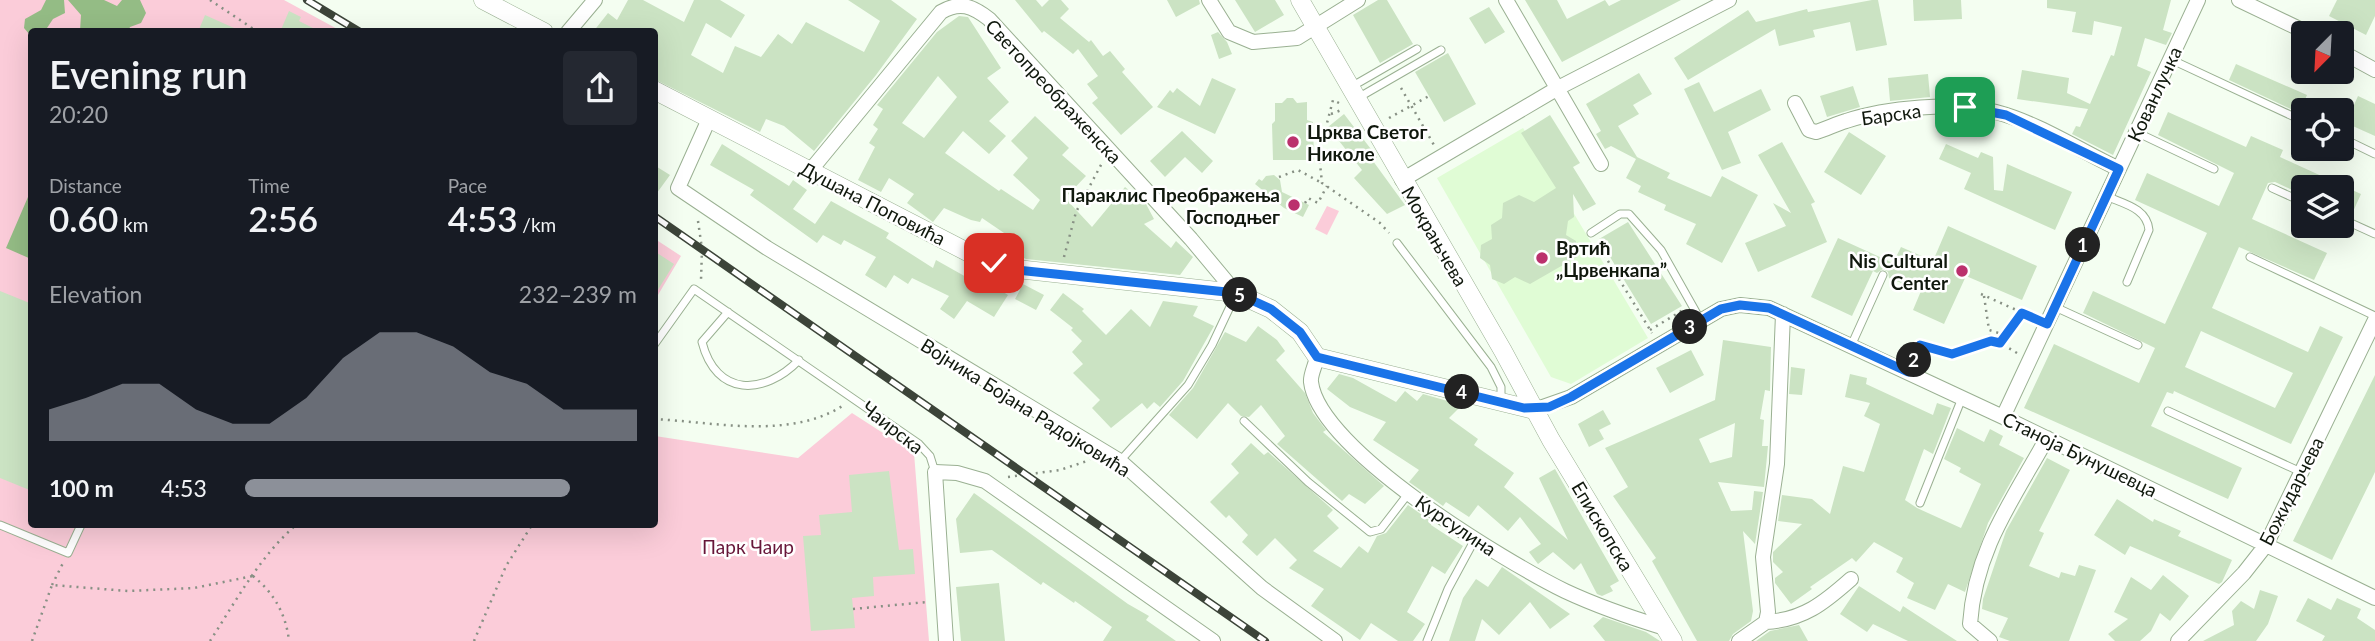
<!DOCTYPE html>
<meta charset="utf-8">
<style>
:root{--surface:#171b24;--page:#242831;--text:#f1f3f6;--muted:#9ea1a6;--accent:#8c9099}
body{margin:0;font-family:Lato,sans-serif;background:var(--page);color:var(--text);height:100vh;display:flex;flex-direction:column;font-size:26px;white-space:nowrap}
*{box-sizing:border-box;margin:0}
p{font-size:23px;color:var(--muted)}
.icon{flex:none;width:38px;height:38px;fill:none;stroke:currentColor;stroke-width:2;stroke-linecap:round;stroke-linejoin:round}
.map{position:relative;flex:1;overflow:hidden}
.side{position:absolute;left:28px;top:28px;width:630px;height:500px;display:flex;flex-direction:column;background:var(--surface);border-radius:7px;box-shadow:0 7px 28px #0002}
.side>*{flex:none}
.needle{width:46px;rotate:204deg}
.fabs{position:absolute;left:2291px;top:21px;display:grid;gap:14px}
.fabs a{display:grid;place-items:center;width:63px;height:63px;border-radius:7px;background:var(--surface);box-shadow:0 7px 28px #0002;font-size:35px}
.pin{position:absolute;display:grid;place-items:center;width:60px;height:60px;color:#fff;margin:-30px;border-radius:14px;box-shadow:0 4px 10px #0006}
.km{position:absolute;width:35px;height:35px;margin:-18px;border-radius:50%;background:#222;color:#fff;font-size:19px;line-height:35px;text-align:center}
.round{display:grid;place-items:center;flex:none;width:74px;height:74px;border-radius:7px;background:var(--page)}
.overview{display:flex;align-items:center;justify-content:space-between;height:119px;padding:0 21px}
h1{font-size:38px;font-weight:600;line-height:52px}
.figures{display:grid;grid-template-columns:repeat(3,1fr);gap:10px;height:119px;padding:7px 21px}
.figures div{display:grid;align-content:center}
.figures b{font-size:35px;font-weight:600}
.figures small{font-size:19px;font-weight:400}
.figures p{font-size:19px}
.chart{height:196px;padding:14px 21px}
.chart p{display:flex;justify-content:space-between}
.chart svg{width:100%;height:126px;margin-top:7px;fill:var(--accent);opacity:.7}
ul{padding:0 21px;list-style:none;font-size:23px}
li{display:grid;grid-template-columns:112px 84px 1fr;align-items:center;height:52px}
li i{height:18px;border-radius:9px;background:var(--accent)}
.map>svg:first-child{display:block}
.built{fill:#e0fcd5}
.green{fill:#fbccd9}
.water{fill:#94bc85}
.building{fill:#cbe3c3;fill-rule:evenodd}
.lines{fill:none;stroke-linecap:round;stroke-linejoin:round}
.service-casing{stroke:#9ab092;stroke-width:9}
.minor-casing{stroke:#9ab092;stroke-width:16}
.tertiary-casing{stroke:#9ab092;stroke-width:19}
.path{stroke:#879084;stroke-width:2.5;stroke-dasharray:2 5;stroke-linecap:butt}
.service{stroke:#fff;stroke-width:7}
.minor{stroke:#fff;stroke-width:14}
.tertiary{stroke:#fff;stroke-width:18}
.rail-casing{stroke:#3c4439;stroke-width:8}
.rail{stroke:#fff;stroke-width:5;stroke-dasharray:16;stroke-linecap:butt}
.route-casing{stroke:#fff;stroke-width:14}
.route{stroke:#1a73e8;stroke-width:9}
.poi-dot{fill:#bb316d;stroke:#fff;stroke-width:2.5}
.labels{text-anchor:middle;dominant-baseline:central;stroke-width:5;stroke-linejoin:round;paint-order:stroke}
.street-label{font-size:19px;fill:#10180d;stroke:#fff}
.poi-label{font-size:19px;font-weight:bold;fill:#10180d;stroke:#fff;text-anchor:start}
.park-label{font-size:19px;fill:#671639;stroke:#fff}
</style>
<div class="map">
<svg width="2375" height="641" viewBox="0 0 2375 641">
<rect width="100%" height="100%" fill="#f4fef1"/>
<!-- built -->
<path class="built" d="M1523,128l125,210 -77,46 -20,-7 -114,-199z"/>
<!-- green -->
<path class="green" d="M0,0h284l57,31 -309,1v493h622l1,-89 143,22 54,-45 62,40 15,188h-929z
M1327,206l12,5 -12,24 -12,-6z
M655,239l26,17 -26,44z"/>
<!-- water -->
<path class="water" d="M46,0h18l1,13 -12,6 -8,12 -13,1 -2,3 -6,-7 1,-9 16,-9z
M68,0h36l13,6 5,-6h18l6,13 -5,10 -11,4 -2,4h-48l1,-16z
M31,190l1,69h-1l-25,-11z"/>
<!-- building -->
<path class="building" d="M628,0h15l41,22 10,-22h26l25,15 -14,23 -25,-15 -15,32 32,18 12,-27 26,11 17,-23 14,10 14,-22 58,30 16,-31 -32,-21h43l26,19 -41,56 -62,76 -30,-25 -18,-7 -6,13 -106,-53v-47l-19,-4 -3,4h-39l15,-19 9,7z
M1015,0h21l6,7 7,-7h12l8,9 -9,9 29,24 2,-2 12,16 7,-5 15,18 -3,3 31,35 -32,28 -29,-32 6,-5 -11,-14 11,-8 -20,-27 -5,5 -29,-23 -2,2z
M1167,0h32l1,4 -24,13z
M1235,0h40l9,15 -29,17z
M1378,0h9l26,44 -33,19 -27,-48z
M1525,0h32l10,19 38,-19 4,6 12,-6h60l-119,62z
M1872,0h6l9,45 -31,6 -6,-29 -37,8 2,7 -36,9 -4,-17 -87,51 -14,-22 74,-48 8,12 51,-13 1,3z
M1913,0h48l1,19 -48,2z
M2047,0h124l-8,30 9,3 -6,12 -21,-7 -8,28 14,6 -38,83 -41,-21 4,-8 4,1 8,-18 -71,-10 5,-29 47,8 -2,15 23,11 21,-49 3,1 8,-29 -28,-6 -2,14 -20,-3 4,-20 -29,-4z
M2337,0h38v16l-9,19 -37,-19z
M1489,7l16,25 -20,12 -16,-26z
M289,11l12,6 -2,4 22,11h-41z
M205,15l38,17h-45z
M959,16l9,1 33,51 -14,10 22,24 -20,19 17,15 -17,18 -26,-23 -18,22 54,38 2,-2 32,21 7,-10 -27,-25 15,-17 -17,-17 24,-25 34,32 -7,7 24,21 -21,22 27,29 33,-40 21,17 8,15 -10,5 27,24 5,-7 17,16 -13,18 -154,-16 -4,-2 1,-3 -20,-7 4,-12 -25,-17 -2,4 -9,-2 -27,-12 -11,14 -26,-19 7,-9 -25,-16 -8,14 -23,-12 17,-33 -6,-4 9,-14 -5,-4 10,-16 -6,-4 60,-73zM938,76l19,21 -33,41 -22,-15z
M1218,32l9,10 5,12 -13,5 -8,-24z
M1448,53l28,51 -32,18 -29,-50z
M2236,64l71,31 -8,18 -70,-33z
M1639,73l13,21 -19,11 6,9 -21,12 19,31 33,16 -3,5 44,19 11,-21 36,19 -36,68 -36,-19 10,-20 -32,-14 2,-5 -28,-13 3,-6 -15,-8 10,-19 -25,-13 -6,3 -9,-15 5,-3 -15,-27z
M1928,74l2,23 -40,4 -2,-23z
M1212,78l24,11 -21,45 -58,-27 13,-17 3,3 4,-5 23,18z
M1699,82l15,30 47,-23 10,21 -43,22 13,31 -19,7 -38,-81z
M1853,86l7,21 -33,10 -7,-21z
M2358,96l17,8v32l-29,-13z
M1287,98h6l4,5 10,-1v18l6,2 1,38h-41l-1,-36 3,-3v-18h7z
M2168,112l78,35 5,-11 32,14 -3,7 81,37 -10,22 -9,-3v-26h-39v8l-28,-13 -7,1 -16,36 75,34 -13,27 -75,-33 -27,61 96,44 12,-26 23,11 -52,107 -117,-53 -1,3 -6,-2 -16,34 91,42 -14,31 -204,-91 30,-64 85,39 16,-35 -72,-35 10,-22 72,33 42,-91 -72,-33 12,-27 72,33 15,-33 -76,-38zM2201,331l92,42 -18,35 -90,-41z
M1344,114l33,43 -4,4 32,44 -18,9 -33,-36 8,-8 -34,-43z
M1550,115l30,48 -7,4 23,37 -13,7 -10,-17 1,23 -6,4 -2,14 10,6 1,16 -47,27 -15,-7 -11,7 -12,-5 -2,-14 -10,-7 1,-13 11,-6 -1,-14 11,-7 1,-15 16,-8 15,7 22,-14 -35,-55z
M1182,131l31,30 -11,12 -17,-16 -20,20 -15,-16z
M1849,132l37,24 -25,39 -37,-23z
M1782,142l33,60 -4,2 16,38 -69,30 -13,-29 41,-17 -13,-23 18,10 -33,-58z
M722,144l67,42 4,-6 14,10 -14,19 22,15 16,-23 58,32 -3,5 47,30 3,-8 48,27 3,-5 21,13 -14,22 -27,-16 -13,18 -14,-10 9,-13 -37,-18 -4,6 -14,-9 -8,13 -21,-13 11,-18 -32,-17 -3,5 -18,-10 -6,8 -67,-48 4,-5 -44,-25z
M1946,144l32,14 3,-6 12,5 1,33 9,1 4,-27 65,28 -17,38 -91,-41 7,-16 -32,-14z
M654,165l16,10 -16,22z
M1274,175l6,5 2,12 27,13 -6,12 -19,-9 -29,-24 4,-5 3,2 4,-5z
M1628,222l54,84 -31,18 -52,-85z
M1948,226l89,40 -15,34 -56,-24 -22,48 -31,-14 8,-19 -32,-13 -1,-6 -5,-3 -6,4 -4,-2 -21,45 -41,-19 27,-59 55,25 8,-16 32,14z
M654,251l20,13 -20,32z
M1023,284l21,11 -8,15 -21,-11z
M0,291l32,13v187l-32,-13z
M1063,293l21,16 -2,2 24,24 25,-26 19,18 13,-26 35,5 -5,10 21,10 -31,55 -23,26 -6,-5 -7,7 -5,-6 -31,25 -19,-20 8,-8 -27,-27 10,-9 -11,-12 10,-11 -11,-11 2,-2 -23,-18z
M1258,326l19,14 8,11 -9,9 29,33 8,20 13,17 -3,2 61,54 -19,18 -16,-10 -7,7 -65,-57 8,-8 -24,-31 -12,12 -8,-1 -13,-13 -31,36 -28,-24 24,-27 32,-56 21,10z
M1723,340l48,7 -1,44 -5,-1 -5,29 4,1 -2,26h6l-4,41 -46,-5 13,29 21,-1 2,-19 9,1 -8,52 -12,-13 10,80 -2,10 -18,13 -4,7h-32l-45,-80 4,-3 -43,-62 15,-9 -23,-39 110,-48zM1735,423l-3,34 -22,6 -11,-24z
M1691,350l13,25 -34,18 -14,-25z
M1791,367l14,2 -3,26 -13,-1z
M1339,374l14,4 43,24 9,-11 12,10 6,-7 28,8 8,6 -10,10 29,21 -4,6 40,28 -10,14 64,53 -29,-62 16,-9 64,112 -9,5 3,5 -11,5 -5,-2 -16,-31 -7,7 -21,-18 -15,12 -9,-12 12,-8 -21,-27 -12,14 -30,-26 -9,12 -23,-15 -3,4 -34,-24 10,-12 -46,-30 13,-18 -36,-15 -23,-18z
M1850,374l17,4 -1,6 67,31 4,-12 14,5 -18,46 -9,-5 -19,51 12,8 44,20 20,-44 -22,-12 2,-4 -17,-9 13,-31 27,14 6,-13 13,7 -4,9 25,13 -36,65 -23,69 -17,-8 -13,26 -28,-12 7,-15 -18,-11 7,-14 -29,-16 -18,20 -4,-4 -42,29 2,2 -21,15 -16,-21v-5l8,-6 -10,-10v-10l29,-28 -24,-3 4,-26 30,4 18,15 13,-48 21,6 16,-48 -16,-8 6,-13 -25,-6z
M2375,375v97l-43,88 -39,-19z
M1603,410l8,14 -12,6 5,9 -15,8 -11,-23z
M1251,443l13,12 4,-3 65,58 -6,6 12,12 -26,23 28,17 18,-22 9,7 9,-17 9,-3 22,-28 24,17 -1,3 32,21 -18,28 -13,-8 -25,46 18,12 -12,17h-15l-27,-18 -11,17 -49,-34 13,-17 -35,-21 8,-8 -22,-22 -18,18 -15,-14 6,-7 -19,-20 -3,3 -16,-16 29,-29 -8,-9z
M2047,458l23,12 -31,61 5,2 -15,33 30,12 2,-6 14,4 4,-11 17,5 -27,71h-59l-11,-4 9,-19 -26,-9 1,-10 23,-68z
M889,471l10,79 14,-1 2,25 -42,3 1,19 -22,2 3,30 -44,3 -8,-95 18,-1 -2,-20 33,-3 -3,-37z
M974,493l154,111 21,12 -3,4 30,21h-73l9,-14 -37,-26 -1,2 -31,-21 -2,3 -49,-35 -32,3 -4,-34z
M2117,499l36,23 1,-3 27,12 -3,5 54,24 -10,22 -3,2 -89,-38 -5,9 -31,-20z
M1502,567l68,47 -20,15 -20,-27 -31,33 -17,-16 -7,22h-26l14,-43 13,-19 12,8z
M2163,575l26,21 -19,25 -10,-8 -9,18 -11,10h-25l-7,-7 20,-15 -14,-7 17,-35 20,13z
M999,583l6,58h-44l-5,-54z
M1859,586l41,26 3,-6 54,35h-49l-35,-17 -6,8 -27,-18z
M2260,590l18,6 -10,28 -12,17h-53l31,-16 -2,-14 9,-10 13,8z
M2308,598l23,12 6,-12 24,11 -4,9 18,12v11h-53l3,-5 -29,-15z
M1603,617l43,15 14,9h-55l-12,-15z
M1799,625l9,16h-52l14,-10z"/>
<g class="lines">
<!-- service casing -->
<g class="service-casing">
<path id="service" d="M2170,59l133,62
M1351,87l66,-38
M1356,99l85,-49
M2136,132l78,37
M2342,138l33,16
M2272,188l31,14
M2106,196c18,8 41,12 43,34l-22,52
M2342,219l33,15
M1591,233l29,-19h9l32,36 40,71
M1397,243l94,124 10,20v13
M2250,257l125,59
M2055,307l83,38
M728,312l-26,30c14,55 62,54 97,18
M654,345l40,-56 225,155 11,12 5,16
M1851,346l32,-71
M2168,411l133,61
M1244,421l64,61 62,50 11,-3 27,-35
M1120,461l68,-76 24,-40 24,-51
M1920,503l42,-105
M0,525l68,28 13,-28
M1427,641l21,-52 27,-50"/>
</g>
<!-- minor casing -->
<g class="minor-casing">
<path id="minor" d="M1209,0l20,32 24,10 44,-4 61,-38
M1506,0l95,164
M2239,0l69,33
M568,32l27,-32
M2342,52l33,18
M1795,103l14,27 7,2c10,-3 20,-8 30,-11 39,-13 110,-20 150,-9 42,11 83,38 123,57
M709,119l-31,69 89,60 353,213 142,127 73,53
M810,171l131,-159c19,-11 31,-6 48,7l202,220 45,54
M1402,180l156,-92 171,-88
M1317,357c-1,7 -7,18 -6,25 8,68 195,180 254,209 32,15 67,27 100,37
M1534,410l37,-13 150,-88 19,-4 29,3 234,109 372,181
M2003,417l195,-417
M1766,622l2,-10 -5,-55 14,-93 6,-150
M1766,622c37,-2 58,-19 85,-43
M946,641l-11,-169 22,1 28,8 228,160
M1739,641l27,-19
M1990,641l-20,-17c5,-74 42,-123 77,-186
M2178,641l66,-68 22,-28 109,-225"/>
</g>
<!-- tertiary casing -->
<g class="tertiary-casing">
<path id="tertiary" d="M483,0l61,32
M1300,0l203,351 48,89 122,201
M654,90l323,167 40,12 219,24 35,16 29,23 17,25 217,53"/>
</g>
<!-- path -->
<path class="path" d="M210,0l48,32
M1401,88l33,57
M1339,103l-6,-3 -14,54 3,29 58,40 9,10
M1331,114l13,-5
M1389,118l40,-22
M1279,177l19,-7 24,13
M1305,203l3,-5 10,5 9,-17
M698,221l4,28 -1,31
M1597,243l55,90
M1064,257l12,-45 26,-49
M1981,294l53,24
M1984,296l5,34
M1650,330l33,-20
M2000,343l-9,-2 -2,-11 16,5
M2017,353l-17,-10 21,-29
M1915,358l5,-13 32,9 39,-13
M654,419c61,3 136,21 190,-14
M1008,477l52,-7 30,-10
M253,576c21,17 33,38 36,65
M52,585l11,-22
M853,609l74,-7
M32,641l20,-56 76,6 66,-3 59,-12
M210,641c26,-40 50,-85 86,-116
M474,641l32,-75 26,-41"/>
<!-- service -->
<use href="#service" class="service"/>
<!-- minor -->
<use href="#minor" class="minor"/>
<!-- tertiary -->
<use href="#tertiary" class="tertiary"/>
<!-- rail casing -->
<g class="rail-casing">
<path id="rail" d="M307,0l53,32
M654,216l611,425"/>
</g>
<!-- rail -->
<use href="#rail" class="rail"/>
</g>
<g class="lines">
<!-- route casing -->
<g class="route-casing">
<path id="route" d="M994,263l23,7 219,23 35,16 29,23 17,25 207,51 25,-1 22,-10 150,-88 19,-4 29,3 139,64 12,-27 32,9 39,-13 9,2 22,-30 25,11 72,-155 -113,-54 -41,-8"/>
</g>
<!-- route -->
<use href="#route" class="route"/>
</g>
<!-- markers -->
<g class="poi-dot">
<circle cx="1293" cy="142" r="7"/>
<circle cx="1294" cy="205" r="7"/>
<circle cx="1542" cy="258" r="7"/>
<circle cx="1962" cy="271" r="7"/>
</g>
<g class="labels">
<!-- street labels -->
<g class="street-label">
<text transform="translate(1054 91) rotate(47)">Светопреображенска</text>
<text transform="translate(2154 94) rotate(-65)">Кованлучка</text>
<text transform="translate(1891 114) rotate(-8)">Барска</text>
<text transform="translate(873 203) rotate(27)">Душана Поповића</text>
<text transform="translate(1435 236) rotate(60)">Мокрањчева</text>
<text transform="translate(1026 407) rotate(32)">Војника Бојана Радојковића</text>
<text transform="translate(893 427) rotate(38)">Чаирска</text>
<text transform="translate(2080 454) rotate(26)">Станоја Бунушевца</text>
<text transform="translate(2291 491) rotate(-63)">Божидарчева</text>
<text transform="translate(1456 525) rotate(34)">Курсулина</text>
<text transform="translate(1603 526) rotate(59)">Епископска</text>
</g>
<!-- poi labels -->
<g class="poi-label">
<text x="1307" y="131">Црква Светог<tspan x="1307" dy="22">Николе</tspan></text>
<text x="1280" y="194" text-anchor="end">Параклис Преображења<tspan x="1280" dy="22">Господњег</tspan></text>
<text x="1556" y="247">Вртић<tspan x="1556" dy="22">„Црвенкапа”</tspan></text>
<text x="1948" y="260" text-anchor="end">Nis Cultural<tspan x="1948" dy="22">Center</tspan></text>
</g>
<!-- park labels -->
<g class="park-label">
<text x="748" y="546">Парк Чаир</text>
</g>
</g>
</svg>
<div class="fabs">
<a><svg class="needle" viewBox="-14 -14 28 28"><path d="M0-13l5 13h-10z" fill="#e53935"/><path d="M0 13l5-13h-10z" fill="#9ea1a6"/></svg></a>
<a><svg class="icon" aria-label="locate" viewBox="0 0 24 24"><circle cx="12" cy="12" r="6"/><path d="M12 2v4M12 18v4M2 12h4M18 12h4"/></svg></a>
<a><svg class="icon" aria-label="layers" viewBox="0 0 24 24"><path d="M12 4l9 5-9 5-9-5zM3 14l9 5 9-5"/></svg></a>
</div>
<div class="pin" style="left:1965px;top:107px;background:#1e9e55"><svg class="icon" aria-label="arrive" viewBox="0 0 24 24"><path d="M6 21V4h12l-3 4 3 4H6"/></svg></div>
<div class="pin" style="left:994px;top:263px;background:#d93025"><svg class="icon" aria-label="check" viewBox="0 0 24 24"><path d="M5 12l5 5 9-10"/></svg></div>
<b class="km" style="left:2083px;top:245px">1</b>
<b class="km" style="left:1914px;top:360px">2</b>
<b class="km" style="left:1690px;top:327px">3</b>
<b class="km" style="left:1462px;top:392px">4</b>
<b class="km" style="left:1240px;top:295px">5</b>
<section class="side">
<div class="overview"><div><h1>Evening run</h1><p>20:20</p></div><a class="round"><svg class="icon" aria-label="share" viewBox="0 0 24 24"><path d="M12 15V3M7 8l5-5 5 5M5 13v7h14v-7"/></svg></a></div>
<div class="figures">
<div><p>Distance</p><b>0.60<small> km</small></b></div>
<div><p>Time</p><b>2:56</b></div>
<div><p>Pace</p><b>4:53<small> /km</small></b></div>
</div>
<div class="chart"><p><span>Elevation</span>232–239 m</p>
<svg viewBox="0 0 160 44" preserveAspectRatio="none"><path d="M0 44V33L10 29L20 24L30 24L40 33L50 38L60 38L70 29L80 15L90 6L100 6L110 11L120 20L130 24L140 33L150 33L160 33V44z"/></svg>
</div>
<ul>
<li><b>100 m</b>4:53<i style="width:83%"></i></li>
</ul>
</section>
</div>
